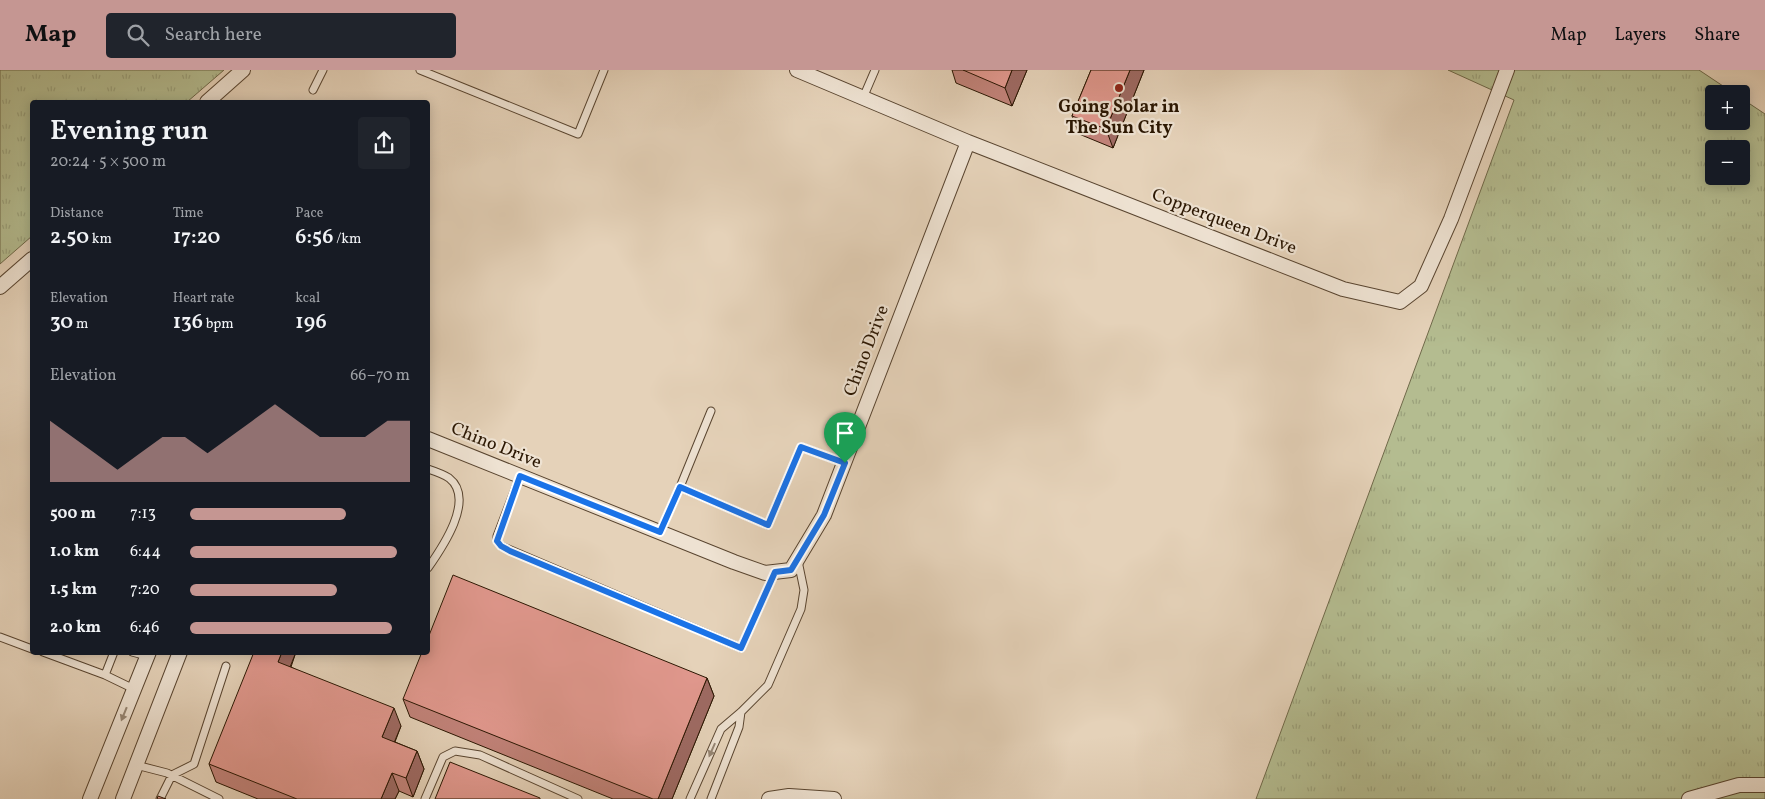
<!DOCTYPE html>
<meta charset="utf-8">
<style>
:root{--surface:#171b24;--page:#20242c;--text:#f1f3f6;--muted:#9ea1a6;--accent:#c59692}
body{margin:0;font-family:Vollkorn,serif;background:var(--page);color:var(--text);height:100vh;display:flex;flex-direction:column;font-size:19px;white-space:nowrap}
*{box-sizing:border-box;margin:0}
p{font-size:16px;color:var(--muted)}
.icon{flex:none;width:28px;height:28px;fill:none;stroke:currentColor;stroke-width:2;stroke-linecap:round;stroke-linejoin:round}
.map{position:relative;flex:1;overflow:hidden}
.drawer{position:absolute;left:30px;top:30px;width:400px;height:555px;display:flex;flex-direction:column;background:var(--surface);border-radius:5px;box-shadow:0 2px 12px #0003}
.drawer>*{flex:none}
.buttons{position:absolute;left:1705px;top:15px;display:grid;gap:10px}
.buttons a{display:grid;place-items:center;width:45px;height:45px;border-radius:5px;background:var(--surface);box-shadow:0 2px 12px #0003;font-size:25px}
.pin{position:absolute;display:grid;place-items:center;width:42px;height:42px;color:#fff;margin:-51px -21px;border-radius:50% 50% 50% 0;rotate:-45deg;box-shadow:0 0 5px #0007}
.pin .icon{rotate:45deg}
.round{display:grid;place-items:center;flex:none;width:52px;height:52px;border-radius:5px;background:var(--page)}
.overview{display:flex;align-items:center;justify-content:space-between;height:85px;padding:0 20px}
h1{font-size:28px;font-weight:600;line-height:38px}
.metrics{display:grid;grid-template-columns:repeat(3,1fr);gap:8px;height:85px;padding:5px 20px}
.metrics div{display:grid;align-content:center}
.metrics b{font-size:21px;font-weight:600}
.metrics small{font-size:14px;font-weight:400}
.metrics p{font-size:14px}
.chart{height:140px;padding:10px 20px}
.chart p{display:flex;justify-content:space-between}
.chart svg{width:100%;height:90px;margin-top:5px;fill:var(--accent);opacity:.7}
ul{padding:0 20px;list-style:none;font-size:16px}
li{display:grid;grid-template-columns:80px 60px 1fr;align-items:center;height:38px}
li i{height:12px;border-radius:6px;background:var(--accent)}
header{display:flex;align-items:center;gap:30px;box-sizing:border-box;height:70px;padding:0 25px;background:var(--accent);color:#111}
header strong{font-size:24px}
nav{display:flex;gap:28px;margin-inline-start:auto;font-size:18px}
.search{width:350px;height:45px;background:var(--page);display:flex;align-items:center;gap:12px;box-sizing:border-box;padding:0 18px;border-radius:5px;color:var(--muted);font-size:19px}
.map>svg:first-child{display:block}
.grass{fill:url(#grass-tufts);stroke:#6f6949;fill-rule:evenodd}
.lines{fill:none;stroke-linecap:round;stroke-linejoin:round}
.lane-casing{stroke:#594530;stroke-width:9}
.street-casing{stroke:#594530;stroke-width:16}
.lane{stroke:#eee2d2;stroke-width:7}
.street{stroke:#eee2d2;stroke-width:14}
.wall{fill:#c2837a;stroke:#2a1602}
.shaded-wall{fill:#9e6a63;stroke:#2a1602}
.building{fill:#e1988e;stroke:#2a1602}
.oneway{fill:#968674}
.route-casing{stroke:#fff;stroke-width:10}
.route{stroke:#1a73e8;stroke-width:6}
.poi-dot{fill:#8f2418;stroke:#eee2d2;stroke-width:2}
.labels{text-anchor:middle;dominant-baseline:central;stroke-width:4.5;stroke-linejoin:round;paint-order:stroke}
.poi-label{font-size:18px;font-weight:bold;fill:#2a1602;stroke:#eee2d2}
.street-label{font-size:18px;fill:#2a1602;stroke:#eee2d2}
</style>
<header>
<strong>Map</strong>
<div class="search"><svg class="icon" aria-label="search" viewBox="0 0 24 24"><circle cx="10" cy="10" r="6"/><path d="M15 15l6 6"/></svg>Search here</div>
<nav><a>Map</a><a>Layers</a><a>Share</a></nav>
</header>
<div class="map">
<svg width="1765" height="729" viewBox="0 0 1765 729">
<defs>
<pattern id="grass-tufts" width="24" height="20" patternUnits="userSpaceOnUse" patternTransform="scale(1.25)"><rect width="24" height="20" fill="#b4bc90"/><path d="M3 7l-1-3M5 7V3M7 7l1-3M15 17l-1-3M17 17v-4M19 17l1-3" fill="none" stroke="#9ba17b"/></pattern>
</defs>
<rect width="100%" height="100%" fill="#e5d2b9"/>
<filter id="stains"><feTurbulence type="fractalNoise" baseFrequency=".004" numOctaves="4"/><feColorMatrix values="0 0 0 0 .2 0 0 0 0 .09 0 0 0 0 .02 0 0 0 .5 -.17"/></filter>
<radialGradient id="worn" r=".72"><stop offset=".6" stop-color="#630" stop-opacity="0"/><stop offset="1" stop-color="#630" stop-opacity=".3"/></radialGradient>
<!-- grass -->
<path class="grass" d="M0,0h224l-37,32h-155v134l-32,28z
M1448,0h251l36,24h-21v27h27v-23l24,16v685h-509l258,-699zM1714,79h27v27h-27z"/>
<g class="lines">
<!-- lane casing -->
<g class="lane-casing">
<path id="lane" d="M420,0l158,64 26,-64
M313,20l10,-20
M863,28l12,-28
M428,399c6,2 15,5 21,9 27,21 -7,70 -21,90
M520,406l-23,60v5l4,5 240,102 34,-76
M680,417l31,-76
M660,462l20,-45 88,38 33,-78 44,16
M0,567l32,12
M43,582l62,23
M114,582l-9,23 29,14
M132,582l15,4
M136,695l31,8 52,26
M160,729l12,-24 22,-11 32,-98
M425,729l18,-42 12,-6 25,4 98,44
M690,729l31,-70 20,-17 27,-27 33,-76 3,-19 -6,-29
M711,729l28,-72 2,-15"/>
</g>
<!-- street casing -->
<g class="street-casing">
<path id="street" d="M797,0l171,72 375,147 57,13 21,-16 30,-67 56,-149
M207,32l36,-32
M0,217l32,-28
M428,369l306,123 31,11 26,-3 33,-55 144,-373
M90,729l59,-147
M123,729l57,-147
M769,729l20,-3 45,3
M1689,729l50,-14h26"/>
</g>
<!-- lane -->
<use href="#lane" class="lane"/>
<!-- street -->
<use href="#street" class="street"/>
</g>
<!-- wall -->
<path class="wall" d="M952,0h75l-15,36 -56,-23z
M1091,0h53l-31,78 -34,-14 -7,-18z
M296,582l-5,15 110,59 -6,16 22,9 7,18 -11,28 -14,-6 -4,8h-137l-42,-17 -7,-18z
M707,608l7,18 -42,103h-59l-203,-82 -7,-18z"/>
<!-- shaded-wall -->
<path class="shaded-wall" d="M1012,0h15l-15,36 -7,-18z
M1130,0h14l-31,78 -7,-19z
M282,582h14l-11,28 -7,-18z
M707,608l7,18 -42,103h-14z
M394,638l7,18 -12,29 -7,-18z
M417,681l7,18 -11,28 -7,-19z
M392,703l7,18 -4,8h-14z"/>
<!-- building -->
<path class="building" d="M963,0h49l-7,18z
M1091,0h39l-24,59 -34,-13z
M453,505l254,103 -49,121h-5l-250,-100 19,-47h6v-14z
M254,582h28l-4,10 116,46 -12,29 35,14 -11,27 -14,-5 -11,26h-84l-88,-35z
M450,692l90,36v1h-105z
M158,726l8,3h-9z"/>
<!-- one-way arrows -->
<defs><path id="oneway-solid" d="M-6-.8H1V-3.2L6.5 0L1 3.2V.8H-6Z" transform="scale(1.25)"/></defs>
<g class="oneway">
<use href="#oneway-solid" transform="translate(124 644) rotate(112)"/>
<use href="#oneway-solid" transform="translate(712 680) rotate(114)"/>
</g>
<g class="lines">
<!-- route casing -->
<g class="route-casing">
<path id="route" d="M801,377l44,16 -21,52 -33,55 -16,2 -34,76 -231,-97 -9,-5 -4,-5 23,-65 140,56 20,-45 88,38z"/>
</g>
<!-- route -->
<use href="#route" class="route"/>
</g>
<!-- markers -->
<circle class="poi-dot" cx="1119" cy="18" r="5"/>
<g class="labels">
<!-- poi labels -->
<g class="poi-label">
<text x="1119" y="37">Going Solar in<tspan x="1119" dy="21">The Sun City</tspan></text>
</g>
<!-- street labels -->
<g class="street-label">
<text transform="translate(1224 152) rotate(21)">Copperqueen Drive</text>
<text transform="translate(867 281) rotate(-69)">Chino Drive</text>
<text transform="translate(496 376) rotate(22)">Chino Drive</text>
</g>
</g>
<rect width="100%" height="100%" filter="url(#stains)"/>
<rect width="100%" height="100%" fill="url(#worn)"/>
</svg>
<div class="buttons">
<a>+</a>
<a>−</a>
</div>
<div class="pin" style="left:845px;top:393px;background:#1e9e55"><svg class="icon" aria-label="arrive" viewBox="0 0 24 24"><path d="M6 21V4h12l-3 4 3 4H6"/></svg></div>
<section class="drawer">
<div class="overview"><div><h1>Evening run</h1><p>20:24 · 5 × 500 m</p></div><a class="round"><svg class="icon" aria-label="share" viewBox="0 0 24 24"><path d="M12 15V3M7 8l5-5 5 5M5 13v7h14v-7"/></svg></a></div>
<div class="metrics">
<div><p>Distance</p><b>2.50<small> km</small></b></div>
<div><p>Time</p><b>17:20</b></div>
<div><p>Pace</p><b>6:56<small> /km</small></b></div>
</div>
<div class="metrics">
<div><p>Elevation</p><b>30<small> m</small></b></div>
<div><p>Heart rate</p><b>136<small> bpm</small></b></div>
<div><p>kcal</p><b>196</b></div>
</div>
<div class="chart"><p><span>Elevation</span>66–70 m</p>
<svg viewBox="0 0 160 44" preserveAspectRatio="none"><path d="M0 44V14L10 22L20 30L30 38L40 30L50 22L60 22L70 30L80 22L90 14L100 6L110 14L120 22L130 22L140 22L150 14L160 14V44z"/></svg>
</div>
<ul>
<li><b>500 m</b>7:13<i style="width:71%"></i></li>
<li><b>1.0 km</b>6:44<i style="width:94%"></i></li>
<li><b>1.5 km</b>7:20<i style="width:67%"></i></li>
<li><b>2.0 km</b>6:46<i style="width:92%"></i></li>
</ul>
</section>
</div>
